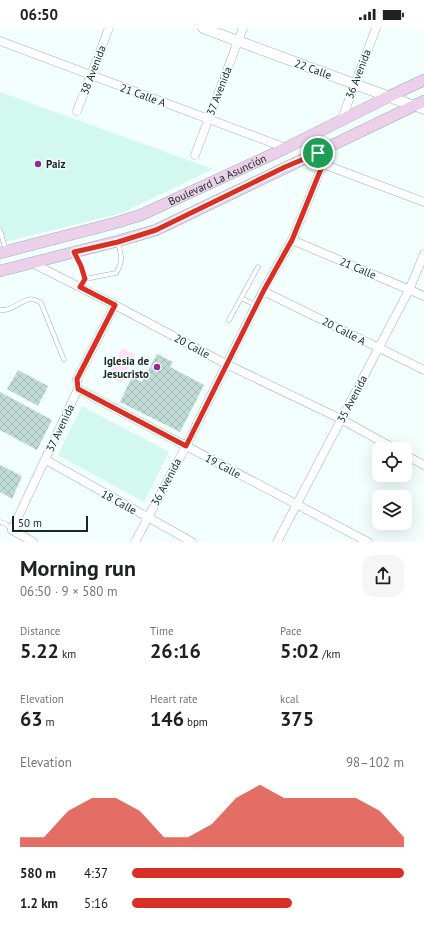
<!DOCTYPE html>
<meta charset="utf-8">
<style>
:root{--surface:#fff;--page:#f6f6f6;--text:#202124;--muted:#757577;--accent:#d93025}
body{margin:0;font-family:"PT Sans",sans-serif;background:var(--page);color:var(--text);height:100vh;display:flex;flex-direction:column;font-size:15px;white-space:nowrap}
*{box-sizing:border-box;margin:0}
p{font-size:13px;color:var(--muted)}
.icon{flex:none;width:22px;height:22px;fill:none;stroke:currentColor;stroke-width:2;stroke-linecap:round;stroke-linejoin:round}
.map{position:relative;height:514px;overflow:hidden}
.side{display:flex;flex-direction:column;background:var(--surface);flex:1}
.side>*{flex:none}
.controls{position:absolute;left:372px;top:414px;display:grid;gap:8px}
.controls a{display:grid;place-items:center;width:40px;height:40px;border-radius:8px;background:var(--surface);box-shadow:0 4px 16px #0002;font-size:20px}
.scale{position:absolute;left:12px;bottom:10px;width:76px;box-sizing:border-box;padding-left:4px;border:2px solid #1c2624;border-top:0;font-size:11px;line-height:14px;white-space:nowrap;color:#1c2624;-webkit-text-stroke:3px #f3fffc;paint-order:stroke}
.pin{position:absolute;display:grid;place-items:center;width:34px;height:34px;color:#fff;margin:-17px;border:2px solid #fff;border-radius:50%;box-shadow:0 1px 4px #0007}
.round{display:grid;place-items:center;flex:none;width:42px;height:42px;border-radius:12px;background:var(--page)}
.overview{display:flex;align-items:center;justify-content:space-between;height:68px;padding:0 20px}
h1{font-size:22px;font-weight:700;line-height:30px}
.metrics{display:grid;grid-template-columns:repeat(3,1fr);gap:6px;height:68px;padding:4px 20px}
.metrics div{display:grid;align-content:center}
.metrics b{font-size:20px;font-weight:700}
.metrics small{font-size:11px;font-weight:400}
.metrics p{font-size:11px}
.chart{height:112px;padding:8px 20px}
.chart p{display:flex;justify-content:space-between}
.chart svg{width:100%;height:72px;margin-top:4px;fill:var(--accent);opacity:.7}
ul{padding:0 20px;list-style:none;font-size:13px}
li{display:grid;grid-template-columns:64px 48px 1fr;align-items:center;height:30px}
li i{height:10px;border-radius:5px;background:var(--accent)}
.status{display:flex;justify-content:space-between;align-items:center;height:28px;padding:0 20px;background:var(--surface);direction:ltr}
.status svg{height:11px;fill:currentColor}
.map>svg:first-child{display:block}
.built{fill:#d3f8f0}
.park{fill:#ffe1fd}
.building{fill:url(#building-cross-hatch)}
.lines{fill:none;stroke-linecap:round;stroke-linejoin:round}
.service-casing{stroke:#9ab5ae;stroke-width:5}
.minor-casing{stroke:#9ab5ae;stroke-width:9}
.tertiary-casing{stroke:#9ab5ae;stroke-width:11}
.secondary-casing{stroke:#9ab5ae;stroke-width:12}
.service{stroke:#fff;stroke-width:4}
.minor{stroke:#fff;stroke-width:8}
.tertiary{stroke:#fff;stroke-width:10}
.secondary{stroke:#eccfeb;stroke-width:11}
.route-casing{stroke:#fff;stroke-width:8}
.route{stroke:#d93025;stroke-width:5}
.poi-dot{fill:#922c91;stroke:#f3fffc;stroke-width:1.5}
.labels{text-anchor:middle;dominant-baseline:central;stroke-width:3;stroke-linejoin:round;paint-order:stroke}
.street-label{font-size:11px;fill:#1c2624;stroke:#f3fffc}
.poi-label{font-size:11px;font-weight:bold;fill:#1c2624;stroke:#f3fffc;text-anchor:start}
</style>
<div class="status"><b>06:50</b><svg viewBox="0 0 49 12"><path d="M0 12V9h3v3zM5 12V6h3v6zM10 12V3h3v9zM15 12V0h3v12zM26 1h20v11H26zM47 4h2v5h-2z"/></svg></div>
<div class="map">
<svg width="424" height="514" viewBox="0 0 424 514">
<defs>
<pattern id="building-cross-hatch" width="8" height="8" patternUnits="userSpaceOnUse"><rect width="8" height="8" fill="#c0dbd5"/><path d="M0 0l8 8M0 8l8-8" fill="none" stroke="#a4bcb7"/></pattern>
</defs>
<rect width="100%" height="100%" fill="#f3fffc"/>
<!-- built -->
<path class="built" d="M0,64l213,77 -91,44 -122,30z
M82,378l87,46 -25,50 -86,-47z"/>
<!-- park -->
<path class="park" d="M122,320l13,6 -14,29 -14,-7z"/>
<!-- building -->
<path class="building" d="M157,326l16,8 -3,5 34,18 -24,47 -60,-30 12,-25 10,5z
M18,342l30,16 -10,20 -31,-17z
M0,364l52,28 -15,30 -37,-20z
M0,437l22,11 -10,23 -12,-7z"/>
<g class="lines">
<!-- service casing -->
<g class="service-casing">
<path id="service" d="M0,202l6,21
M75,226l10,25 31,-6c8,-12 5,-18 2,-30
M256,277l-15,-7 17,-31
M0,282c17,2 25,-19 41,-7l23,57
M229,292l12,-22
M0,494l6,2 6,6"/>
</g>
<!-- minor casing -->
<g class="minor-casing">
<path id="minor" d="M0,13l286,107
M414,78l10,4
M77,83l32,-83
M341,93l35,-93
M318,125l5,11 101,38
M195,127l48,-127
M292,212l132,56
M32,235l83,42 111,59 115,55 54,30
M263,263l161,79
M78,361l290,153
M405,427l19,10
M46,432l146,82
M33,514l-21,-12 66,-141 -1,-10 38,-74
M135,514l51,-96 77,-155 29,-51 31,-76
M277,514l132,-252 15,-36"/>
</g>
<!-- tertiary casing -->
<g class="tertiary-casing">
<path id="tertiary" d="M203,0l211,78"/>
</g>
<!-- secondary casing -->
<g class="secondary-casing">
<g id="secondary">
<path id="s1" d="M0,225l115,-30 26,-8 145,-67 104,-52 34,-16"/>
<path d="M0,243l118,-30 38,-11 268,-129"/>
</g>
</g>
<!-- service -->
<use href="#service" class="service"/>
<!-- minor -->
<use href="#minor" class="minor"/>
<!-- tertiary -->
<use href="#tertiary" class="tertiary"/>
<!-- secondary -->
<use href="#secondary" class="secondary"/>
</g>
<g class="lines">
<!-- route casing -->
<g class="route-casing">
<path id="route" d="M318,125l5,11 -31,76 -28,50 -78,156 -108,-57 -1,-10 38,-74 -35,-18 5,-8 -4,-13 -7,-14 44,-10 38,-12 129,-63z"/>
</g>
<!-- route -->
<use href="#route" class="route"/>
</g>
<!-- markers -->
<g class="poi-dot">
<circle cx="38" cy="136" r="4"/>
<circle cx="157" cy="339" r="4"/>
</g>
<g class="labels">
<!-- street labels -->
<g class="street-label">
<text transform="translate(313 41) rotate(20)">22 Calle</text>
<text transform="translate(93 42) rotate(-69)">38 Avenida</text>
<text transform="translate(358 46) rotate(-69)">36 Avenida</text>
<text transform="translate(219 63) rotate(-69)">37 Avenida</text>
<text transform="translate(143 67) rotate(20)">21 Calle A</text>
<text stroke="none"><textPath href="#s1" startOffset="230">Boulevard La Asunción</textPath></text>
<text transform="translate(358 240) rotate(23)">21 Calle</text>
<text transform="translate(344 303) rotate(27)">20 Calle A</text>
<text transform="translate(192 318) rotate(28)">20 Calle</text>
<text transform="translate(352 371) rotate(-62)">35 Avenida</text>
<text transform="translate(60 400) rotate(-65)">37 Avenida</text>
<text transform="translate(223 438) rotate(28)">19 Calle</text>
<text transform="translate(166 454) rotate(-62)">36 Avenida</text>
<text transform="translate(119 474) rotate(29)">18 Calle</text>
</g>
<!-- poi labels -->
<g class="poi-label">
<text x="46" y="136">Paiz</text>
<text x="149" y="333" text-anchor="end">Iglesia de<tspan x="149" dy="13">Jesucristo</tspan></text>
</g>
</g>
</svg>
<div class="controls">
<a><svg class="icon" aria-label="locate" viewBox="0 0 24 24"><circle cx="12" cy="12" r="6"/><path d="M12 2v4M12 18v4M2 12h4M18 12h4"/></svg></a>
<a><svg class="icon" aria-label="layers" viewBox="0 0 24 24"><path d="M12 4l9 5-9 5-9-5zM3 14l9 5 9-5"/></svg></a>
</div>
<div class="scale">50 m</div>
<div class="pin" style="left:318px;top:125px;background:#1e9e55"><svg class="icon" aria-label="arrive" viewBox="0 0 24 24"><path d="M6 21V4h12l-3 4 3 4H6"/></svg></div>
</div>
<section class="side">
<div class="overview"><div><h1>Morning run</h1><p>06:50 · 9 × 580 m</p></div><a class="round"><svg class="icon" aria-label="share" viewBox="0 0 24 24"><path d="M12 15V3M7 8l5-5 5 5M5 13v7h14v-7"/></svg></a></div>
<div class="metrics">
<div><p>Distance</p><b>5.22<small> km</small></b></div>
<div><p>Time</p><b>26:16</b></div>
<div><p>Pace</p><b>5:02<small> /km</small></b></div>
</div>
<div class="metrics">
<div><p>Elevation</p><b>63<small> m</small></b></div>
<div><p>Heart rate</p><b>146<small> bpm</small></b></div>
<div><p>kcal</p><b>375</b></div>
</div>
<div class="chart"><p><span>Elevation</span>98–102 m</p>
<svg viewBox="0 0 160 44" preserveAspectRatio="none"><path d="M0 44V38L10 38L20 22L30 14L40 14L50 22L60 38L70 38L80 30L90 14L100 6L110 14L120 14L130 14L140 14L150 22L160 38V44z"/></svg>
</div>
<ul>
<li><b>580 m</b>4:37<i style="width:100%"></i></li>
<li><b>1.2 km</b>5:16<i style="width:59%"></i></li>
</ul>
</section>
